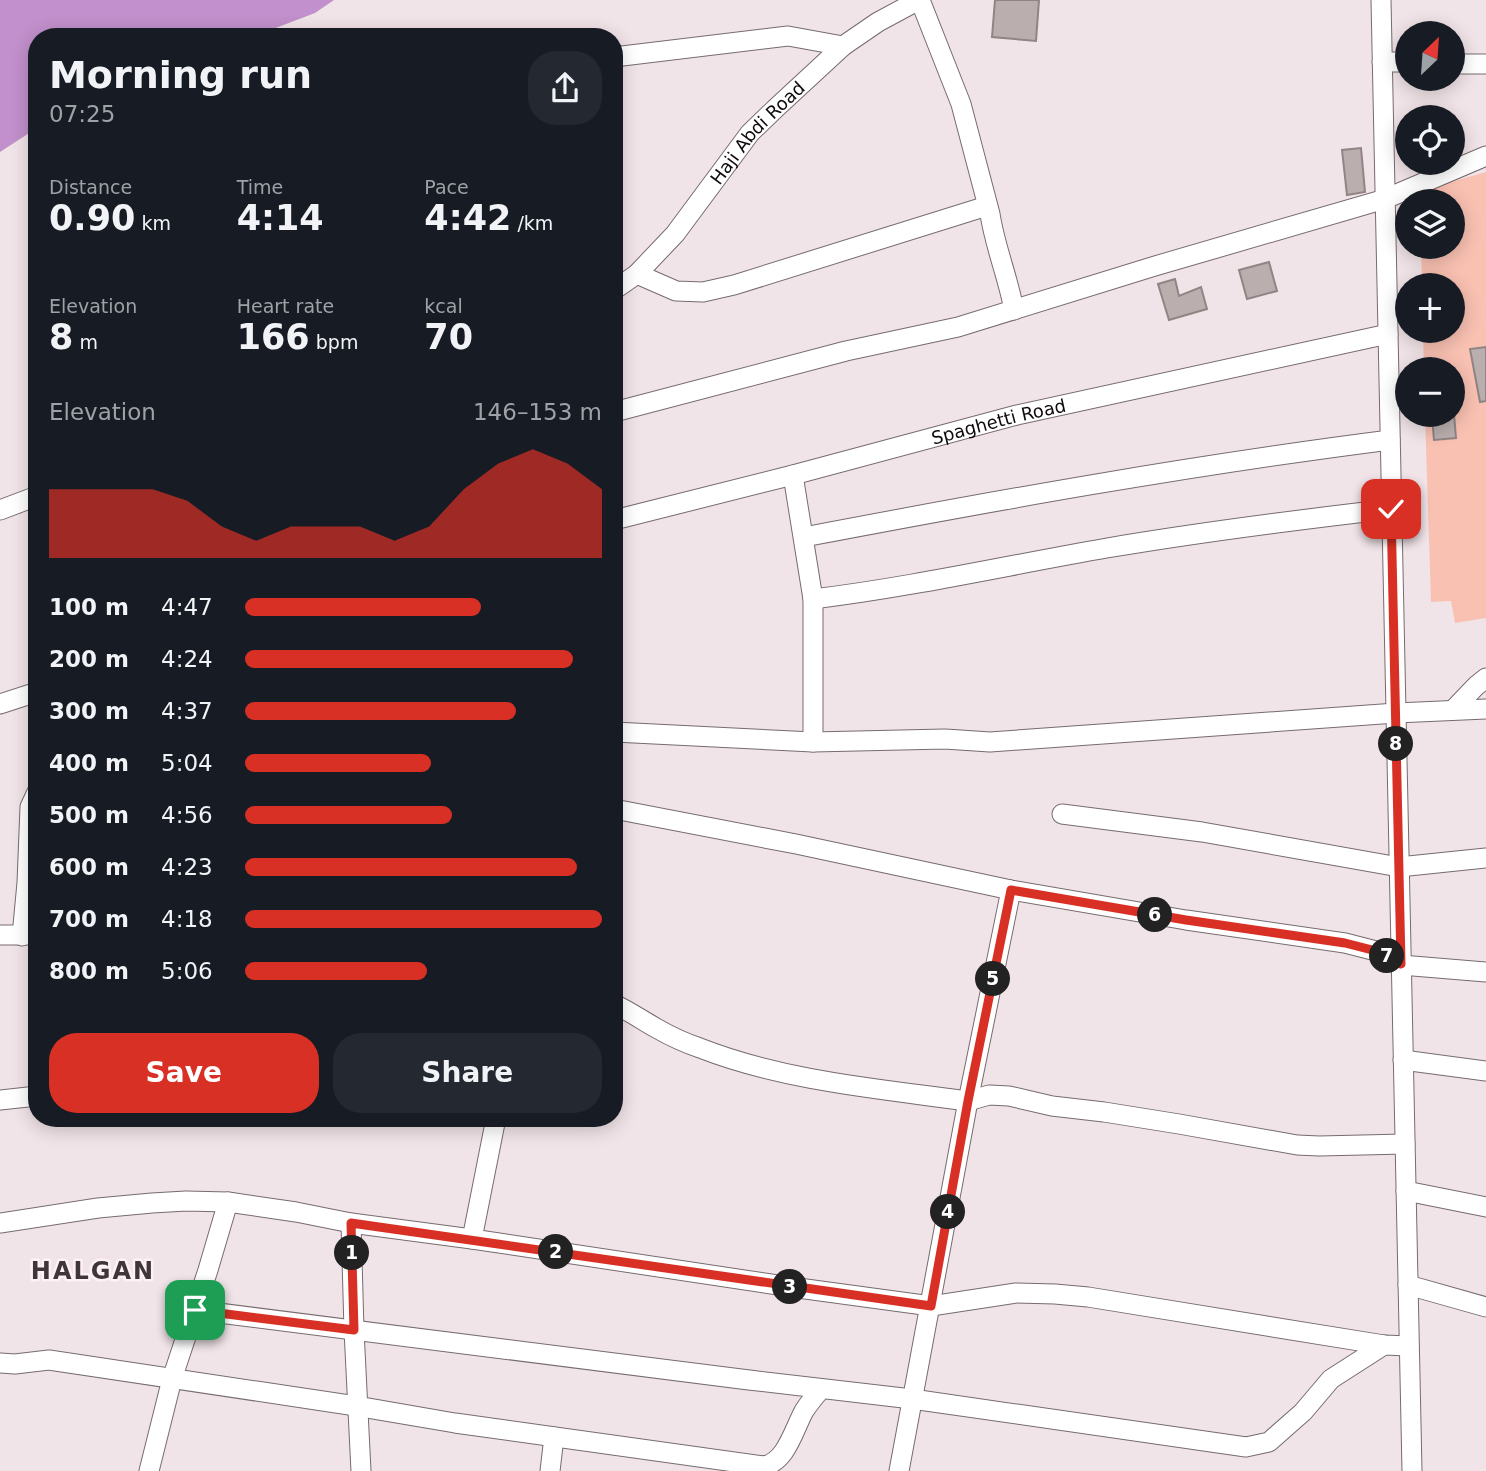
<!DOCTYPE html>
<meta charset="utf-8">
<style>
:root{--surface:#171b24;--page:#242831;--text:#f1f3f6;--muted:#9ea1a6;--accent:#d93025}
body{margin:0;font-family:"DejaVu Sans",sans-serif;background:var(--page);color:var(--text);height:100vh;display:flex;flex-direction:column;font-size:26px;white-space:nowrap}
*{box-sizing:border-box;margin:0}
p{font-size:23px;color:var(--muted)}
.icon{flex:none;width:38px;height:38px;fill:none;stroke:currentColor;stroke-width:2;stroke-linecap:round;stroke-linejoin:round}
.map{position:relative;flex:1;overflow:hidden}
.side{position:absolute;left:28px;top:28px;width:595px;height:1099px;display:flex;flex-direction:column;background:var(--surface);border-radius:28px;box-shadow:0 4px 18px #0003}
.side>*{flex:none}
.needle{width:46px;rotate:25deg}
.controls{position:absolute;left:1395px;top:21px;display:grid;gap:14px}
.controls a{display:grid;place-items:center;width:70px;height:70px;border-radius:50%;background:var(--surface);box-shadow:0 4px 18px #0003;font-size:35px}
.pin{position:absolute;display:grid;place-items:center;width:60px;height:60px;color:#fff;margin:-30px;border-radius:14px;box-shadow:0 4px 10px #0006}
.km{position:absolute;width:35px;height:35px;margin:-18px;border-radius:50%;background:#222;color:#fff;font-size:19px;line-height:35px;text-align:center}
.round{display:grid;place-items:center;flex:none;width:74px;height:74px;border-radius:28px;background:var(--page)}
.head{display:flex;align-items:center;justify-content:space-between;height:119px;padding:0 21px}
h1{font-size:38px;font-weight:700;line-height:52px}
.figures{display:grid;grid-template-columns:repeat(3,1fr);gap:10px;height:119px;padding:7px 21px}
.figures div{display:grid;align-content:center}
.figures b{font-size:35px;font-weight:700}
.figures small{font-size:19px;font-weight:400}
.figures p{font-size:19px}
.chart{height:196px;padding:14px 21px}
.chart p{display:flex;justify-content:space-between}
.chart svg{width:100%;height:126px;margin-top:7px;fill:var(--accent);opacity:.7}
.action{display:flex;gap:14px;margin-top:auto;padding:14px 21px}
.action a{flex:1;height:80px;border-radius:28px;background:var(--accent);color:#fff;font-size:28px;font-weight:700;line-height:80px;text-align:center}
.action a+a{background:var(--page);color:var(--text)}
ul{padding:0 21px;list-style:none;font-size:23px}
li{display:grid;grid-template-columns:112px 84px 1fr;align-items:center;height:52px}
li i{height:18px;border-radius:9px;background:var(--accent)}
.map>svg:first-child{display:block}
.green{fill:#f9c1b2}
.water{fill:#c290cc}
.building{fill:#baaeae;stroke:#908484;stroke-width:2}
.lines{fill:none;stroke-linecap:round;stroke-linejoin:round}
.minor-casing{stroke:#766b6e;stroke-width:21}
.minor{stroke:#fff;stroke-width:19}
.route-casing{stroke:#fff;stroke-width:14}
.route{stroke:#d93025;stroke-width:9}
.labels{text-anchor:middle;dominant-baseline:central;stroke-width:5;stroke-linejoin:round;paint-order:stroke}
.street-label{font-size:18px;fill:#0f0b0c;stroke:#fef1f5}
.district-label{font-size:24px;font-weight:bold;letter-spacing:2px;fill:#3f3639;stroke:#fef1f5}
</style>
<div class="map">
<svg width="1486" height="1471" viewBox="0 0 1486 1471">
<rect width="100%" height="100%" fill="#f1e4e8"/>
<!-- green -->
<path class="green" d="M1486,172v446l-31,5 -4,-22 -20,1 -6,-187h27v-46h-28l-1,-38h29v-46h-30l-1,-38h31v-46h-33v-10z"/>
<!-- water -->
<path class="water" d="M0,0h334l-19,13 -63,24h-215v91l-37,24z"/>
<!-- building -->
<path class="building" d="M995,0h44l-3,41 -44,-4z
M1361,148l4,44 -18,3 -5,-45z
M1269,262l8,29 -30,8 -8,-29z
M1175,279l4,17 22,-9 6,22 -38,11 -11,-36z
M1486,347v54l-6,1 -10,-53z
M1454,414l2,24 -22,2 -2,-24z"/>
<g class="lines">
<!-- minor casing -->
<g class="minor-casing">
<g id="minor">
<path d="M920,0l41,104 29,110c5,33 18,63 24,96"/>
<path d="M1381,0l31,1471"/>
<path d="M614,57l174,-21 55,10"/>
<path d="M1382,62h25"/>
<path d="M1452,64h34"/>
<path d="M637,274l39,17 27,1 31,-7 253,-79"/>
<path id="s1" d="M614,290l23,-16 38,-40 75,-101 26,-25 67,-62 35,-24 41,-22"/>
<path d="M614,412l232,-61 112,-24 197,-61 230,-67 101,-43"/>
<path d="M793,475l20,124v143"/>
<path d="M0,510l37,-14"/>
<path id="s2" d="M614,520l179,-45 224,-60 371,-81"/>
<path d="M804,537c194,-37 389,-72 586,-97"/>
<path d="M813,599c99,-12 196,-34 294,-51 94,-16 189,-28 284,-39"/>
<path d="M0,704l37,-12"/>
<path d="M1453,710l23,-24 10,-8"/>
<path d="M614,732l199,10 132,-3 45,3 406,-29 90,-4"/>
<path d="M614,809l182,35 215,46 175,30 159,23 35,9 21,13 85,7"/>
<path d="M1062,814l140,18 197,35 87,-9"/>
<path d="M0,935h37"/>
<path d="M22,936l5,-53 3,-76 7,-15"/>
<path d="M614,1004c15,7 28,16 42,24 14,8 29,15 44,20 84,33 180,41 268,53l21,-6 20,1 43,10 52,6 75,12 118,21 22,1 86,-2"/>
<path d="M1403,1060l83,11"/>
<path d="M0,1100l37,-4"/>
<path d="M1406,1191l80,16"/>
<path d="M0,1223l98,-15 54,-5 34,-2 42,1 68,10 55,11 121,16 319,48 140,19 85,-13 39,1 33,3 296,48 25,1"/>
<path d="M351,1223l3,107 7,141"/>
<path d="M472,1239l24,-121"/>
<path d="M1408,1285l78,22"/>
<path d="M195,1310l554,70 163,19 334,48 23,-5 34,-30 28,-33 53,-34"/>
<path d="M0,1363l15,1 34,-4 307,46 99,17 308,43c23,-3 31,-37 41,-55 5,-8 11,-15 17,-22"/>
<path d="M149,1471l23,-92 36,-109 20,-68"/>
<path d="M550,1471l4,-34"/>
<path d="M899,1471l69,-370 43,-211"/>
</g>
</g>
<!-- minor -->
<use href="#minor" class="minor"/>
</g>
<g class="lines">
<!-- route casing -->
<g class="route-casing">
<path id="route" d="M195,1310l159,20 -3,-107c194,26 387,57 580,83l37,-205 43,-211 175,30 159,23 35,9 21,12 -10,-455"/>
</g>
<!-- route -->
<use href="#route" class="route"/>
</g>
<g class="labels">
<!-- street labels -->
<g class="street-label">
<text stroke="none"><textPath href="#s1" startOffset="214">Haji Abdi Road</textPath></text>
<text stroke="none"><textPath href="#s2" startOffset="397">Spaghetti Road</textPath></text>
</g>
<!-- district labels -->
<g class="district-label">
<text x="93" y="1271">HALGAN</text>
</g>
</g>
</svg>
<div class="controls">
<a><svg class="needle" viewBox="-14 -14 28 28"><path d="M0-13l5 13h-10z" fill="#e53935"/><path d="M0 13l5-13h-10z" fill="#9ea1a6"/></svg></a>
<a><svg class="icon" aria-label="locate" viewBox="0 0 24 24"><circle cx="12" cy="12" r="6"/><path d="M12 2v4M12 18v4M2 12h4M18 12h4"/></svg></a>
<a><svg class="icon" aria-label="layers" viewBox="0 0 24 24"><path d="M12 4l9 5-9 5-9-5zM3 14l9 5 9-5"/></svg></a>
<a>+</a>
<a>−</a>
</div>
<div class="pin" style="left:195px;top:1310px;background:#1e9e55"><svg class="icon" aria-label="arrive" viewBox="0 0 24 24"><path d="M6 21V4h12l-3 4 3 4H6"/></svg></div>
<div class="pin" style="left:1391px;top:509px;background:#d93025"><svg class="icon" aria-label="check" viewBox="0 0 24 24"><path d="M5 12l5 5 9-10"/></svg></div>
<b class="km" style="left:352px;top:1253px">1</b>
<b class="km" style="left:556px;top:1252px">2</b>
<b class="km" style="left:790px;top:1287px">3</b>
<b class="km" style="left:948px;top:1212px">4</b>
<b class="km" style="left:993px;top:979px">5</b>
<b class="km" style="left:1155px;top:915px">6</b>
<b class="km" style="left:1387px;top:956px">7</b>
<b class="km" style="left:1396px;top:744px">8</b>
<section class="side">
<div class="head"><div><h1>Morning run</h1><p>07:25</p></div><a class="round"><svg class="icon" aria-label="share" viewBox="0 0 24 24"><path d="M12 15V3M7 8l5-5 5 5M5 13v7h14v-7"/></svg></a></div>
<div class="figures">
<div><p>Distance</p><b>0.90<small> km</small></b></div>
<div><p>Time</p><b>4:14</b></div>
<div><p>Pace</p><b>4:42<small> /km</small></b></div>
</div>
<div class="figures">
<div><p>Elevation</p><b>8<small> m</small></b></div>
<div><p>Heart rate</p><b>166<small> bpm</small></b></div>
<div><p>kcal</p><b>70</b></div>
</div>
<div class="chart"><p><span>Elevation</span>146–153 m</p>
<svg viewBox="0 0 160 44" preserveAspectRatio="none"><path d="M0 44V20L10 20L20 20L30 20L40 24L50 33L60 38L70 33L80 33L90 33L100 38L110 33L120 20L130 11L140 6L150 11L160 20V44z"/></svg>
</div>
<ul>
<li><b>100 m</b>4:47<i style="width:66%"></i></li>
<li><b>200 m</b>4:24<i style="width:92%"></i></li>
<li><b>300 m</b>4:37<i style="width:76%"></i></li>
<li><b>400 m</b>5:04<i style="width:52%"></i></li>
<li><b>500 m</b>4:56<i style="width:58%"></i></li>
<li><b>600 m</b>4:23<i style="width:93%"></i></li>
<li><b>700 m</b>4:18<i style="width:100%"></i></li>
<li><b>800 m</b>5:06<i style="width:51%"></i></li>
</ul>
<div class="action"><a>Save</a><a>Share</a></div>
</section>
</div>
